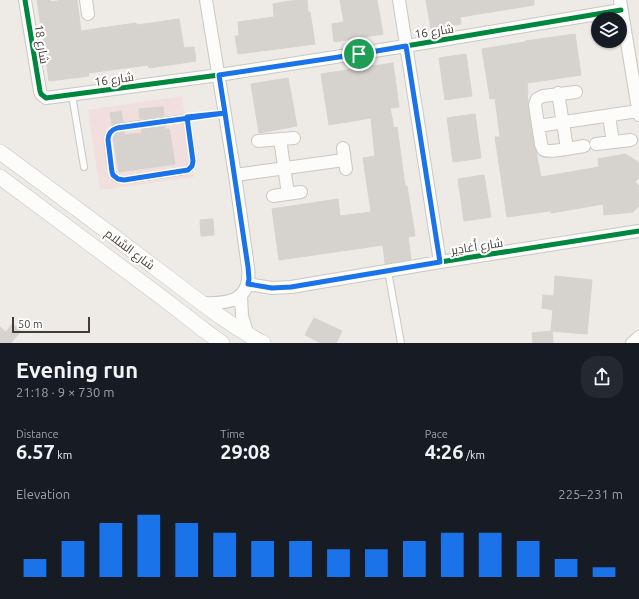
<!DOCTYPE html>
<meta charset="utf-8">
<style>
:root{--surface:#171b24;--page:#242831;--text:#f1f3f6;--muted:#9ea1a6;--accent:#1a73e8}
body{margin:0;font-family:Ubuntu,Cairo,sans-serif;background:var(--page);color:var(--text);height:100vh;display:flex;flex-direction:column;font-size:15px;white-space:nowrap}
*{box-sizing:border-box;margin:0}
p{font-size:13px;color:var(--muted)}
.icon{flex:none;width:22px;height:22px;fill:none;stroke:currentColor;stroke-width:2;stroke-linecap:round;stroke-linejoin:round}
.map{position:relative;height:343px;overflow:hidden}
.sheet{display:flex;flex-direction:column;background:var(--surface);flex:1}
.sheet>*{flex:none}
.buttons{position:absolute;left:591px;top:12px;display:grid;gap:8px}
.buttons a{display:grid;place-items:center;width:36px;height:36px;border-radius:50%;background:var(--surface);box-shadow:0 1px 3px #0004;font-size:20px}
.scale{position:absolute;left:12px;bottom:10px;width:78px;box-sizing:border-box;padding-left:4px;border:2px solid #443b33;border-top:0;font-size:11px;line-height:14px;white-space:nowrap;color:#443b33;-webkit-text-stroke:3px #fff;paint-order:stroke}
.pin{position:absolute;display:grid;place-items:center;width:34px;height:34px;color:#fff;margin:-17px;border:2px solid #fff;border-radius:50%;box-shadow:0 1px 4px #0007}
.round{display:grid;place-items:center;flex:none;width:42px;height:42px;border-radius:16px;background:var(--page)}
.headline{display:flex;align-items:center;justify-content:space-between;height:68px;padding:0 16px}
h1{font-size:22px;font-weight:700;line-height:30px}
.metrics{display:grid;grid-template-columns:repeat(3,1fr);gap:6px;height:68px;padding:4px 16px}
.metrics div{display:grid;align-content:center}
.metrics b{font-size:20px;font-weight:700}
.metrics small{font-size:11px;font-weight:400}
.metrics p{font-size:11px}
.chart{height:112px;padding:8px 16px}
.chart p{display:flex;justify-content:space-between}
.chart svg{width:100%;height:72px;margin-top:4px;stroke:var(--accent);stroke-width:6}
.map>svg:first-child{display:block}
.medical{fill:#f1dfdd}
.building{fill:#d6d2cd;stroke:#d6d2cc}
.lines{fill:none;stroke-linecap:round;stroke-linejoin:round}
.service-casing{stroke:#cbc7c2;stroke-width:8}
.minor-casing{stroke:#cbc7c2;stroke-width:14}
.tertiary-casing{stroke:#cbc7c2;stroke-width:16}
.service{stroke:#fcfcfb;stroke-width:6}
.minor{stroke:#fcfcfb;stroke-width:12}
.tertiary{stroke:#fcfcfb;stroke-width:15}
.cycleway-casing{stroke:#fff;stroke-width:8}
.cycleway{stroke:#00873e;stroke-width:5}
.route-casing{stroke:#fff;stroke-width:8}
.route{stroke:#1a73e8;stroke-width:5}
.labels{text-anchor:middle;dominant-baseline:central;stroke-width:4;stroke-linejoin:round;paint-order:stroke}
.street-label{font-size:12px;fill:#443b33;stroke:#fff}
</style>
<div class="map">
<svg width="639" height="343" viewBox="0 0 639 343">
<rect width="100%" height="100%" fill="#eeebe6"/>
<!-- medical -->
<path class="medical" d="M182,96l12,81 -94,13 -12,-80z"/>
<!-- building -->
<path class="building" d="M37,0h13l1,2 12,-2h14l4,31 55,-8 1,2 42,-6 5,29 10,-1 2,14 -47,7 -1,-3 -60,8 1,3 -40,5 -7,-55h-1z
M307,0l1,12h2l5,32 -77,10 -3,-18h4l-1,-14 36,-5 -1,-13 16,-3z
M340,0h37l6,34 -49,8 -2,-18 12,-2z
M426,0h108v5l-74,12 1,7 -30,5z
M575,34l6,41 -54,8 1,10h-1l1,8v5l3,21 3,18 2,7 5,25 58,-10 -1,-8 27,-5 13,8 1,16 -4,4 4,4v20l-6,6 -29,3 -1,-11 -52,9 -1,-2 -43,6 -12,-80h5l-5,-39 -5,1 -8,-50 43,-7v-1z
M466,54l6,42 -27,4 -6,-42z
M393,63l6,44 -9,1 4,20 3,-1 8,59h2l8,50 -7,1 3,22 -26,5 -2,-19 -104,15 -7,-51 66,-10 2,17 31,-4 -8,-54 12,-2 -4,-38 -42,7 -8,-51z
M288,78l9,48 -38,7 -8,-49z
M163,107l1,9 -24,3 -1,-10z
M121,111l2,11 -7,1 -4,2 -2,-12z
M475,114l6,44 -28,4 -6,-44z
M165,125v4h4l6,35 -56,8 -6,-35h1v-2l4,-4h6l1,4 17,-2 -1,-5z
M484,175l7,42 -27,4 -6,-42z
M213,219l1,16 -13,1 -1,-16z
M555,276l37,4 -5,54 -36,-3 2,-21 -11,-2 1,-13 11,1z
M314,318l28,13 -6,12h-15l-16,-8z
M12,324l9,7 -10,12h-11v-16l6,5z
M552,331l1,12h-20l-1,-10z"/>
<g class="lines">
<!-- service casing -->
<g class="service-casing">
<path id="service" d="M72,95l12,72
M187,117l6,44c0,5 -3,8 -8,10l-61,9c-5,0 -9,-1 -11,-6 -2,-4 -6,-34 -5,-38 2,-4 5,-7 9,-9l108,-14
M388,271l13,72"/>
</g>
<!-- minor casing -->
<g class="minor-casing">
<path id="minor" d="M25,0l15,91 1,3 5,4 173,-23 187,-29 215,-36
M86,0l2,14
M399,0l41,262
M620,0l19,115
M576,92l-33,4 -6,3 -2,6 6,39c1,3 1,4 3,6 6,3 33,-3 40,-4
M558,93l9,55
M609,116l4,26
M538,126l100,-15
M280,139l8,55
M258,141l36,-3
M596,144l35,-4
M343,148l3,21
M235,175l109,-15
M273,196l28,-4
M248,284l24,4 19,-1 149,-25 199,-31
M241,295l1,21 6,19
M202,303c27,1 50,-2 46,-36l-13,-92 -29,-175
M632,343l7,-6"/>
</g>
<!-- tertiary casing -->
<g class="tertiary-casing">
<path id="tertiary" d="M0,152c53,39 106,78 158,118 34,25 67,53 105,73
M0,177l156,116 48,37 18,13"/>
</g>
<!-- service -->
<use href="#service" class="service"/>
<!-- minor -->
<use href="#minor" class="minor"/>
<!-- tertiary -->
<use href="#tertiary" class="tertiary"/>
<!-- cycleway casing -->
<g class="cycleway-casing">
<path id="cycleway" d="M25,0l15,91 1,3 5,4 173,-23 187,-29 215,-36
M248,284l24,4 19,-1 149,-25 199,-31"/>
</g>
<!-- cycleway -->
<use href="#cycleway" class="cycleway"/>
</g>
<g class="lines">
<!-- route casing -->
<g class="route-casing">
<path id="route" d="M359,54l-140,21 6,38 -108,15c-6,2 -9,6 -9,12l4,32 1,3 5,4 6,1 64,-10 4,-4 1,-5 -6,-44 38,-4 23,154 1,12 -1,5 24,4 19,-1 149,-25 -34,-216 -47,8"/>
</g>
<!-- route -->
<use href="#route" class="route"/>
</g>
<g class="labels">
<!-- street labels -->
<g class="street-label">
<text transform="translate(434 31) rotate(-9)">شارع 16</text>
<text transform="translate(42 44) rotate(81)">شارع 18</text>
<text transform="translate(114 79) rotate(-8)">شارع 16</text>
<text transform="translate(477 246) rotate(-9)">شارع أَغادِير</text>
<text transform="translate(130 249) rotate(37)">شارع السَّلام</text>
</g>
</g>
</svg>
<div class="buttons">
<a><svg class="icon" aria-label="layers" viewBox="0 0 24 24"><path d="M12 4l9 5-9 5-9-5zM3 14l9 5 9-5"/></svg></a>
</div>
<div class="scale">50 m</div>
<div class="pin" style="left:359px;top:54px;background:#1e9e55"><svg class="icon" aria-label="arrive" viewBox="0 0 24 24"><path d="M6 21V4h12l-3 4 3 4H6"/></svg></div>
</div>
<section class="sheet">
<div class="headline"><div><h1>Evening run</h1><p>21:18 · 9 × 730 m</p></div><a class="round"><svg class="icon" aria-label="share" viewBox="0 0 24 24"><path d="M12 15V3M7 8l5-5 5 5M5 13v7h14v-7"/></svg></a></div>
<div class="metrics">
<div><p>Distance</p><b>6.57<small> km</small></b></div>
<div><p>Time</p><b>29:08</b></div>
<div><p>Pace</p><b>4:26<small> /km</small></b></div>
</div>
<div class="chart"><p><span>Elevation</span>225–231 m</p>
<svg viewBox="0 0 160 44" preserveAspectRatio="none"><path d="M5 44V33M15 44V22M25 44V11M35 44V6M45 44V11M55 44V17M65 44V22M75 44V22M85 44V27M95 44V27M105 44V22M115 44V17M125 44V17M135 44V22M145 44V33M155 44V38"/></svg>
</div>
</section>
